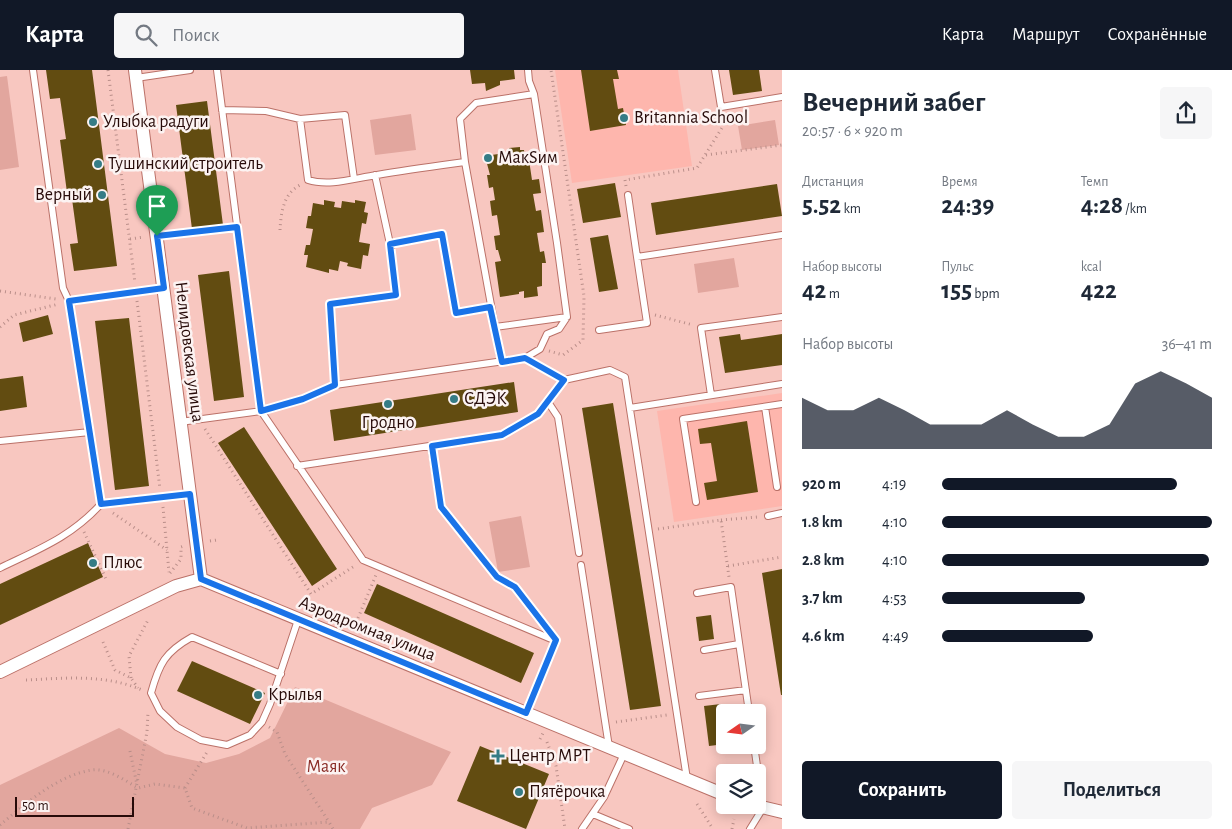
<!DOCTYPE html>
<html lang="ru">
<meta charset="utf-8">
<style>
:root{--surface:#fff;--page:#f6f6f7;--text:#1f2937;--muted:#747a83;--accent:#111827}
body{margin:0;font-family:"Alegreya Sans",sans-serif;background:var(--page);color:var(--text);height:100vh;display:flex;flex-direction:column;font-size:19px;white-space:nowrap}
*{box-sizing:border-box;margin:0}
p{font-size:16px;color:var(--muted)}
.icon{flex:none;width:28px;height:28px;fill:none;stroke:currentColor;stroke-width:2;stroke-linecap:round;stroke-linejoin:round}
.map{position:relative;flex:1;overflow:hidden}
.drawer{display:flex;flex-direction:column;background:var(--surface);width:450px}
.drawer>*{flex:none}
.needle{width:32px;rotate:256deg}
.controls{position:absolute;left:716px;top:634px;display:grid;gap:10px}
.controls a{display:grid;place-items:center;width:50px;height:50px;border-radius:5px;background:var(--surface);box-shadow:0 2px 12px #0003;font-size:25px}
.scale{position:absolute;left:15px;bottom:12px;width:119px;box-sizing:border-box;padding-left:5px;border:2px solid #270b09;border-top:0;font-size:14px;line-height:18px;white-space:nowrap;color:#270b09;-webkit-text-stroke:4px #fcf3f2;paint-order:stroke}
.pin{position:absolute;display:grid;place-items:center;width:42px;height:42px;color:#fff;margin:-51px -21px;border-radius:50% 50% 50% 0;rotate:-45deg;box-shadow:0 0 5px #0007}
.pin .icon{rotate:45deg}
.round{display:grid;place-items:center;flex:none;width:52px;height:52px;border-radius:5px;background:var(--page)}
.headline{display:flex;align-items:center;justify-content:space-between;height:85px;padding:0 20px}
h1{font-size:28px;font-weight:600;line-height:38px}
.metrics{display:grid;grid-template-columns:repeat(3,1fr);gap:8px;height:85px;padding:5px 20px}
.metrics div{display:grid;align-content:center}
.metrics b{font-size:25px;font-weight:600}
.metrics small{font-size:14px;font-weight:400}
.metrics p{font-size:14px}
.chart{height:140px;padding:10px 20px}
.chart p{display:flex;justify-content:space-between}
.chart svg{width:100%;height:90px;margin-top:5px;fill:var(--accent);opacity:.7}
.cta{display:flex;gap:10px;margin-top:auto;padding:10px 20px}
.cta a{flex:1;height:58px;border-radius:5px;background:var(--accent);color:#fff;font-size:20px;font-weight:600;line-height:58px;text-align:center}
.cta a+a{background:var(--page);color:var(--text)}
ul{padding:0 20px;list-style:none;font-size:16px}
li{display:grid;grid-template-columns:80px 60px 1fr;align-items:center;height:38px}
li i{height:12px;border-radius:6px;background:var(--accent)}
header{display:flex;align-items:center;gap:30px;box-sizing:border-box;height:70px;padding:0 25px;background:var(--accent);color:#fff}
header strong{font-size:24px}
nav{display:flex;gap:28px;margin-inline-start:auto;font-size:18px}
.search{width:350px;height:45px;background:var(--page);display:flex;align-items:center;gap:12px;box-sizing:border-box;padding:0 18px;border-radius:5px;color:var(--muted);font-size:19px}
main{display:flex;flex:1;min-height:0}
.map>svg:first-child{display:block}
.built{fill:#feb6ad}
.green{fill:#e2a69e}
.building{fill:#624c11}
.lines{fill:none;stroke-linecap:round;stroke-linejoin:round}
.lane-casing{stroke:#bb7168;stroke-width:8}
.street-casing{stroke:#bb7168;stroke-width:14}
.path{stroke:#b98e89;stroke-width:3;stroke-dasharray:1 4;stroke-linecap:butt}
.lane{stroke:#fff;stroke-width:6}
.street{stroke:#fff;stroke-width:12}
.route-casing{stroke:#fff;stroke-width:10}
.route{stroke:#1a73e8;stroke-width:6}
.poi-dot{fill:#357c86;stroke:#fcf3f2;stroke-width:2}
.labels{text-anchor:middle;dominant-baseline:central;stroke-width:5;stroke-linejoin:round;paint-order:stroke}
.poi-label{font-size:18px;fill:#270b09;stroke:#fcf3f2;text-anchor:start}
.street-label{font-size:18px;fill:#270b09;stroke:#fcf3f2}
.park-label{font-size:18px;fill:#8a2c26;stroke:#fcf3f2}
</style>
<header>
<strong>Карта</strong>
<div class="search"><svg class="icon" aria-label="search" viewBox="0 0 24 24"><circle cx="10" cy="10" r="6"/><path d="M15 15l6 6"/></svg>Поиск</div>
<nav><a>Карта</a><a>Маршрут</a><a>Сохранённые</a></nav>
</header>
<main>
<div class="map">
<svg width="782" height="759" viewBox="0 0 782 759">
<rect width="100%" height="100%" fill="#f8c7c0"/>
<!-- built -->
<path class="built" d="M555,0h123l14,96 -120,17z
M782,323v113l-108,16 -17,-111z"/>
<!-- green -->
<path class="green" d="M7,6l12,91 -19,3v-93z
M411,44l5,36 -41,5 -5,-35z
M775,50l4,25 -37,5 -4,-24z
M734,188l5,29 -41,6 -4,-29z
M521,446l9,51 -32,5 -9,-50z
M295,617l156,65 -19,33 -60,23 -12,21h-360v-44l119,-57 46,26 41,9 33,-9 31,-16z"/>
<!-- building -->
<path class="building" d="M46,0h46l25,196 -43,5 -4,-27 8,-1 -6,-44 -4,1 -8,-60 6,-1 -6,-41 -10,1z
M470,0h44l1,9 -15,2v4l-14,6 -1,-8 -13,1z
M581,0h36l2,9h-6l5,30 5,-1 3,17 -36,6z
M729,0h30l3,21 -29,4z
M207,31l16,124 -31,4 -16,-124z
M520,77v3h4l1,10h4l3,20 7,-1 2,14 -8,1 3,17 5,-1 3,22 -7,1 3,19 4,-1 2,12h-4v23l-5,1 1,9 -14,2v-7l-5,1v2l-19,3 -5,-35 6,-1 -3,-11h-2l-2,-14 6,-1 -3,-20 -5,1 -2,-15 5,-1 -2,-13 -4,1 -2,-13h3l-5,-19 20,-3 1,3h4l-1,-8z
M615,113l6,34 -38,6 -6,-34z
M777,114l5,32 -126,19 -5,-32z
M324,130l11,2 -1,5 7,1 1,-7 13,2v-3l11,2 -2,10 4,1 -2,11 -4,-1 -3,19 11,2 -2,12 -5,-1 -2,14 -14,-3 1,-3 -8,-2 -2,10 -9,-2v4l-23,-6 2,-12h-4l2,-10h4l3,-16 -7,-1 2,-12h3l2,-13 11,2z
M608,165l10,54 -19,3 -9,-54z
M229,201l15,126 -30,4 -16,-126z
M48,245l5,19 -30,8 -4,-19z
M129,248l20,168 -34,4 -20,-169z
M740,264l1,6 41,-6v31l-57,8 -6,-36z
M23,306l4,31 -27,4v-32z
M514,312l4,30 -184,29 -4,-31z
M613,333l48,303 -31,4 -48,-302z
M747,351l11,71 -51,8 -3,-17 13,-2 -6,-38 -11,1 -2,-15z
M244,357l93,142 -25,17 -94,-143z
M88,473l15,34 -103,48v-41z
M782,499v126h-1l-19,-122z
M377,514l157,69 -13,30 -157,-70z
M711,545l3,24 -15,2 -3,-24z
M192,591l73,32 -15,31 -73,-33z
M721,634l4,40 -16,2 -5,-40z
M480,676l69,28 -23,55 -69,-28z"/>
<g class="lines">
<!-- lane casing -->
<g class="lane-casing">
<path id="lane" d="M33,0l30,218 6,13 32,203 89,-10
M217,0l44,341 102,149 193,81 -30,72
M528,0l1,11 5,13 -58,9 -16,16 5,43 30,165 72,-10
M715,0l6,37 61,-10
M136,8l54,-8
M222,40l44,1 34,8
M354,109l-9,-64 -45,4 8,61c22,7 47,-2 69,-5 29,-5 59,-9 88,-13
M628,125l9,62
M69,231l94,-13
M495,257l6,35
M599,260l48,-7 -10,-66 145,-22
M525,288l15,-9 7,-15 12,-5 8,-12 -10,-74 -23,-149
M335,315l-5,-81 66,-9 -6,-51 -15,-69
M711,325l-10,-67 81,-11
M548,332l10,15 21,136
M765,337l12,80
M630,338l152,-24
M180,352l81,-11 42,-12 32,-14 190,-27 39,22 46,-10 15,7 62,402
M0,371l90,-9
M431,376l10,61
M297,396l205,-31 36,-21 26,-34
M696,432l-13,-83 99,-15
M768,446l14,-3
M581,495l28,182
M0,498c39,-19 71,-31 101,-64
M697,523l34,-6 18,125
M704,580l35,-6
M281,604l-89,-37c-27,15 -33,27 -41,56l9,18 17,16 24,13 26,5 23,-10 12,-13 8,-18 28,-84
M699,626l47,-6
M593,744l36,15
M582,759l22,-32 20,-43
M750,759l13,-21 -9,-63"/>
</g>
<!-- street casing -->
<g class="street-casing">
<path id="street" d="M135,0l66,509
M0,602l176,-86 25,-7 524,216
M753,735l29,7"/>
</g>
<!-- path -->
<path class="path" d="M108,0l27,213
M706,85l76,-10
M626,116l-1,-6 72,-12 33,-53
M280,160c1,-17 3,-36 20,-45
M168,165l61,-7
M130,169l14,-2
M400,172l41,-8 15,79 27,-5
M0,221l56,8
M137,231l23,188
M655,245l38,10
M0,257l14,-12 45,-11
M549,281l14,4 20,-15 1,-44 -33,-226
M205,359l106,165 45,-29
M163,437l6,65
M113,443l54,37
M446,444l51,63 18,10 29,37
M721,450l37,-3
M658,459l63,-9 8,57
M84,462l22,47
M210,471l7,-1
M728,496l54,-9
M170,503l11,-14v-12l3,-1
M358,548l18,-43
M103,572l12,28 16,8 7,10
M131,608l-2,-22 19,-36
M26,610c39,-2 79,-6 116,10
M616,652l51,-7
M269,657l8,5 8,22 44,68
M540,669l3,-6
M547,672l9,24 9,63
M130,681l7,34
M185,718l22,-36
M697,734l16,25
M0,755c25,-21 58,-50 92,-55 16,-2 32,10 46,18l17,-4 30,4 7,20 55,20 82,-6 4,7
M128,759l19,-97 1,-20
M732,759l2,-10"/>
<!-- lane -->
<use href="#lane" class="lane"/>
<!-- street -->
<use href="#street" class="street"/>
</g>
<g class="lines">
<!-- route casing -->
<g class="route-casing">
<path id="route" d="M237,157l24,184 42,-12 32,-14 -5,-81 66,-9 -6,-51 52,-10 14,79 34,-6 12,55 23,-4 39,22 -26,34 -36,21 -70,11 9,61 56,70 18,10 41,53 -30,73 -325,-134 -11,-85 -89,10 -32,-203 95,-13 -7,-52z"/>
</g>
<!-- route -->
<use href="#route" class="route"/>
</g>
<!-- markers -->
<g class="poi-dot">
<circle cx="624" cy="48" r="5"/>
<circle cx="93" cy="52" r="5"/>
<circle cx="488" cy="88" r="5"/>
<circle cx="98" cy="94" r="5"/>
<circle cx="102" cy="125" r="5"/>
<circle cx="454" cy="329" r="5"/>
<circle cx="388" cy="334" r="5"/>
<circle cx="93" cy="493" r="5"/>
<circle cx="258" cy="625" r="5"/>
<path d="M495.5 678.5h5v5h5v5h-5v5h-5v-5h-5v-5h5z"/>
<circle cx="519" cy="722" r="5"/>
</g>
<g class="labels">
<!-- poi labels -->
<g class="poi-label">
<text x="634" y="48">Britannia School</text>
<text x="103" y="52">Улыбка радуги</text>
<text x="498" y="88">МакSим</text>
<text x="108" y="94">Тушинский строитель</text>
<text x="92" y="125" text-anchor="end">Верный</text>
<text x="464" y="329">СДЭК</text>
<text x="388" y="353" text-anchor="middle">Гродно</text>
<text x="103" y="493">Плюс</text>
<text x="268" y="625">Крылья</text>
<text x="509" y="686">Центр МРТ</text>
<text x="529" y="722">Пятёрочка</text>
</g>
<!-- street labels -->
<g class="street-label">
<text transform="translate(189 282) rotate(83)">Нелидовская улица</text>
<text transform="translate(367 559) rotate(22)">Аэродромная улица</text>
</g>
<!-- park labels -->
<g class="park-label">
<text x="326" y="697">Маяк</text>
</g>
</g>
</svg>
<div class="controls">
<a><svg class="needle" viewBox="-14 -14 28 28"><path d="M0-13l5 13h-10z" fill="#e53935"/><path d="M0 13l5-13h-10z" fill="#747a83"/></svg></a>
<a><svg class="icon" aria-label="layers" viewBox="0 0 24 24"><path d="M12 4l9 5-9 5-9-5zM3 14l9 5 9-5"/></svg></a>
</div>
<div class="scale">50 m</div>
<div class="pin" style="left:157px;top:166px;background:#1e9e55"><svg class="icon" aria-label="arrive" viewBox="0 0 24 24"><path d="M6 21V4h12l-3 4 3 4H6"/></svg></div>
</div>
<section class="drawer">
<div class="headline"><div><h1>Вечерний забег</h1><p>20:57 · 6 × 920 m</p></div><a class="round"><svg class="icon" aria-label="share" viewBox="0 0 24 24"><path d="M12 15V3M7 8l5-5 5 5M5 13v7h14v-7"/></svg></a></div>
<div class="metrics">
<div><p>Дистанция</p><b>5.52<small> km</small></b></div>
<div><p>Время</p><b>24:39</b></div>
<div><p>Темп</p><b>4:28<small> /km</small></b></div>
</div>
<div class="metrics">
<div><p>Набор высоты</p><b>42<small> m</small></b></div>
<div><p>Пульс</p><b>155<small> bpm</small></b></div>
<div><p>kcal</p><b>422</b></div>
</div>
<div class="chart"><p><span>Набор высоты</span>36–41 m</p>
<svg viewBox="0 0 160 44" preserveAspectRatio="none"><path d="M0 44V19L10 25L20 25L30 19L40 25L50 32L60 32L70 32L80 25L90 32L100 38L110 38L120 32L130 12L140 6L150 12L160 19V44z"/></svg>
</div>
<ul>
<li><b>920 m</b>4:19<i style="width:87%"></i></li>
<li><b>1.8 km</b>4:10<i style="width:100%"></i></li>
<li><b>2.8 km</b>4:10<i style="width:99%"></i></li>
<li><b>3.7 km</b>4:53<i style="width:53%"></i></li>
<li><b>4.6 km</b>4:49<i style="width:56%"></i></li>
</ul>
<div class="cta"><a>Сохранить</a><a>Поделиться</a></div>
</section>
</main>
